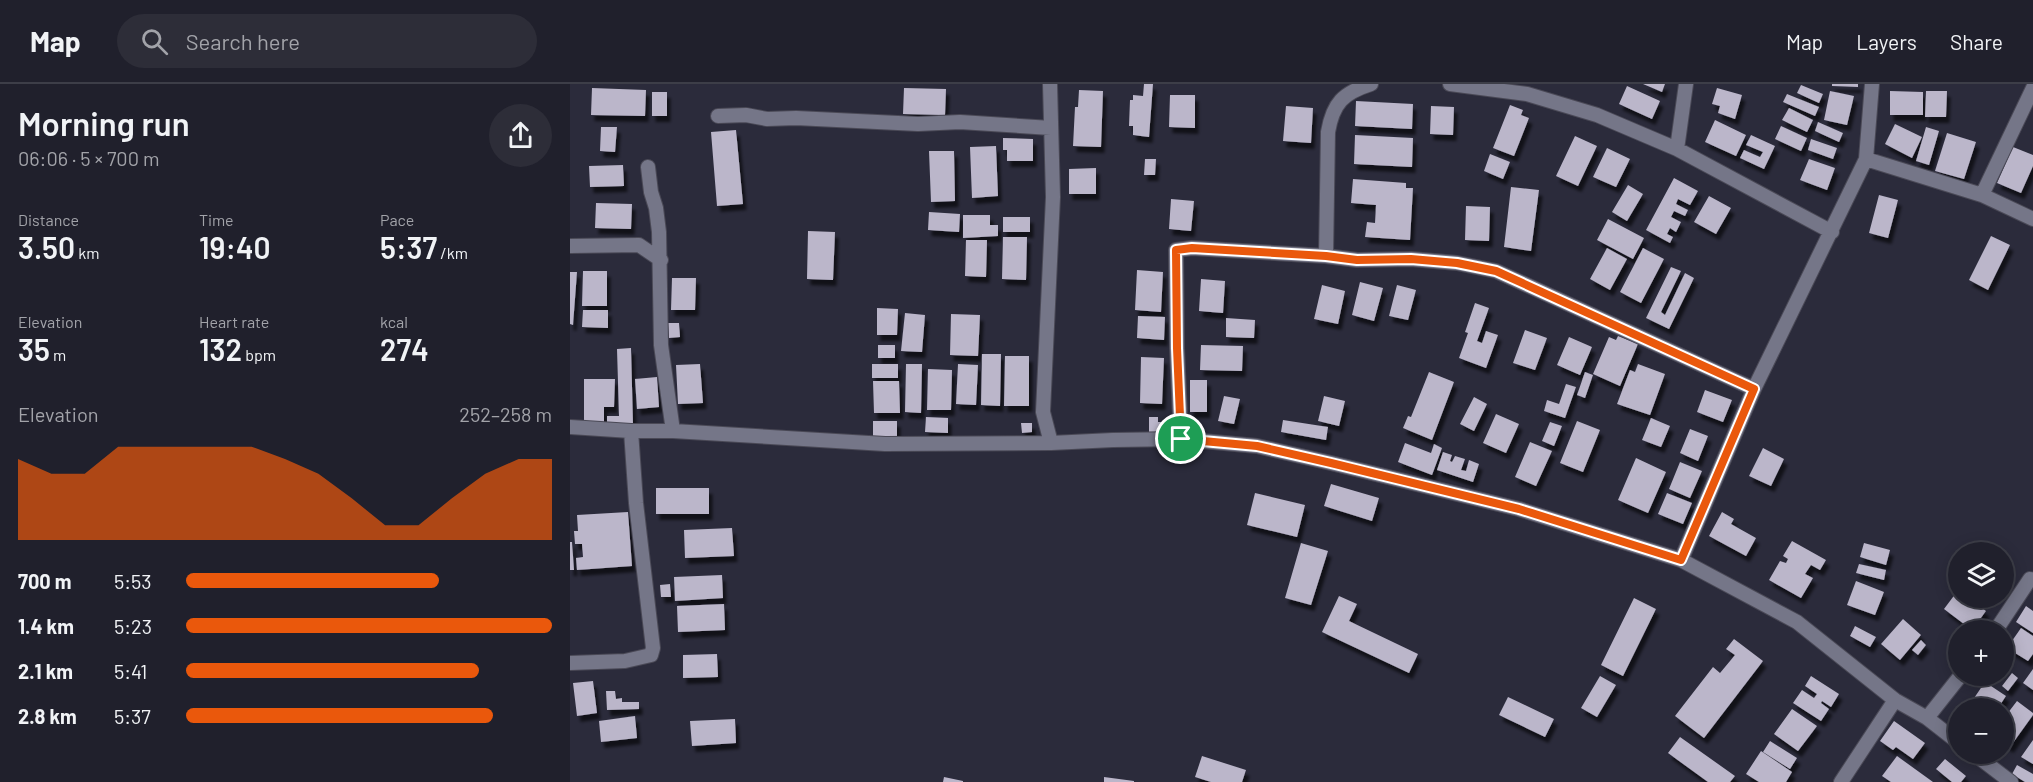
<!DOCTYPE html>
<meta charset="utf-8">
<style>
:root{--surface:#20202c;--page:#2d2d38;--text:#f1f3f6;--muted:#a2a3a9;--line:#3d3e48;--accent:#ea580c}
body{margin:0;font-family:Barlow,sans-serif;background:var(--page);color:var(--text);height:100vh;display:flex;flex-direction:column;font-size:22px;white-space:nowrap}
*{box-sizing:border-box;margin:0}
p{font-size:20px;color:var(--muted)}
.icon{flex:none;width:33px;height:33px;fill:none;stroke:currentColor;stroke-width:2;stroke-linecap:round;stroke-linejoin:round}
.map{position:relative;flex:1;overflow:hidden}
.drawer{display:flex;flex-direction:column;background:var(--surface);width:570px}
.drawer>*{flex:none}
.controls{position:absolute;left:1378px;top:458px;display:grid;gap:12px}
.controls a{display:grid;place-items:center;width:66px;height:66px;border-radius:50%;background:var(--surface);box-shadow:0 3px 15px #0003,0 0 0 2px var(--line);font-size:30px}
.pin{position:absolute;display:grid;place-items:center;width:51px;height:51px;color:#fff;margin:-26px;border:3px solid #fff;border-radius:50%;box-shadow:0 2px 6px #0007}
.round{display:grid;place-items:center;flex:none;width:63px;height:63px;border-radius:32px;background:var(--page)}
.summary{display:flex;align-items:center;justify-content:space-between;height:102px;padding:0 18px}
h1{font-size:33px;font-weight:600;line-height:45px}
.figures{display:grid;grid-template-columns:repeat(3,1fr);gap:9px;height:102px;padding:6px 18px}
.figures div{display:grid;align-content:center}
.figures b{font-size:30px;font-weight:600}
.figures small{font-size:16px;font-weight:400}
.figures p{font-size:16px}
.chart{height:168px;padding:12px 18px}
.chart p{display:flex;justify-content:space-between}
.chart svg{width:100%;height:108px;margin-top:6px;fill:var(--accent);opacity:.7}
ul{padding:0 18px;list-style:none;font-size:20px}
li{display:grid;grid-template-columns:96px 72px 1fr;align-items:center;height:45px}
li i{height:15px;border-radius:8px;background:var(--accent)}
header{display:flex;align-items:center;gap:36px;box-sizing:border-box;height:84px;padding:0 30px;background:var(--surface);border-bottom:2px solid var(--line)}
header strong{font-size:28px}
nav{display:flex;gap:33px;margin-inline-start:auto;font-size:21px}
.search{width:420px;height:54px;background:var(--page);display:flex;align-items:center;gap:15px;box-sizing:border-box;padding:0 21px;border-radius:33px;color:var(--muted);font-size:22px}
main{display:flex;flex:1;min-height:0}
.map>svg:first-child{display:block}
.building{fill:#bbb6ca;filter:url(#shadow)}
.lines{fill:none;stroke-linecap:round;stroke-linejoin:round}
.minor-casing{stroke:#4a4956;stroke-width:16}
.minor{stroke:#757688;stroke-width:14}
.route-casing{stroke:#fff;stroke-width:12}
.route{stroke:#ea580c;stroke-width:8}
</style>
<header>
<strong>Map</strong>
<div class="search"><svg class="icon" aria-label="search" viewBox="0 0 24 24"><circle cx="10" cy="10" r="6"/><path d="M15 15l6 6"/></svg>Search here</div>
<nav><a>Map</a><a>Layers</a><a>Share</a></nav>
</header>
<main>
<section class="drawer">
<div class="summary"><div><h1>Morning run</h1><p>06:06 · 5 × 700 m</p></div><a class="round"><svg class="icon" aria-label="share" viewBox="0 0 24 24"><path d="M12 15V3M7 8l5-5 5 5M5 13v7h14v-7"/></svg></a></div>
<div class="figures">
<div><p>Distance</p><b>3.50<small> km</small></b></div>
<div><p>Time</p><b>19:40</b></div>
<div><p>Pace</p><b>5:37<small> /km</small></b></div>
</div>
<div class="figures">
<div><p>Elevation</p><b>35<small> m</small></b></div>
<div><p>Heart rate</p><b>132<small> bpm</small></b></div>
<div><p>kcal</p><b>274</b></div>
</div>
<div class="chart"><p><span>Elevation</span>252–258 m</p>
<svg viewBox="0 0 160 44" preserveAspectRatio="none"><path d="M0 44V11L10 17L20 17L30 6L40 6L50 6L60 6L70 6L80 11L90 17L100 27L110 38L120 38L130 27L140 17L150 11L160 11V44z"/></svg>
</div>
<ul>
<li><b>700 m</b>5:53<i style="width:69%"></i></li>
<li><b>1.4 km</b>5:23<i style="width:100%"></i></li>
<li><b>2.1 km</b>5:41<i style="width:80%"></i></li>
<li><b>2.8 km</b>5:37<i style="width:84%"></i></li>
</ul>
</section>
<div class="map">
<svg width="1463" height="698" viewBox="0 0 1463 698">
<defs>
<filter id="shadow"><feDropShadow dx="3.5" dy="6" stdDeviation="1.5" flood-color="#0009"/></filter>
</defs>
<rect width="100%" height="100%" fill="#2b2b3b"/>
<!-- building -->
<path class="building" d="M574,0h9l-4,53 -16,-2v-9h-4l1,-26h3v-5l10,1z
M1073,0h22l-3,8z
M1262,0h26v3l-26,-1z
M1231,1l22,9 -4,9 -22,-10z
M1057,2l33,15 -8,18 -33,-15z
M22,4l54,2 -1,26 -54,-1z
M334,4l42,1 -1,26 -42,-1z
M1147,4l25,7 -7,24 -17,-6 2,-7 -8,-2z
M509,6l24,1 -2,56 -28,-1 2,-39h3z
M1260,7l24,5 -7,29 -23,-5z
M1320,7l33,1v23h-33z
M1356,7h21l-1,26h-21z
M82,8h15v24h-15z
M1217,10l32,13 -4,9 -32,-14z
M600,11h25v33l-26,-1z
M786,17l57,3 -1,25 -57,-3z
M940,21l13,5 -2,5 8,3 -15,38 -21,-8z
M716,22l27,2 -2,35 -28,-2z
M861,22l23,1 -1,28 -23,-1z
M1219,24l24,12 -6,12 -25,-12z
M1145,36l31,15 -10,21 -31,-14z
M1248,38l25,11 -4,9 -24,-11z
M1325,40l27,13 -10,21 -27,-14z
M1211,42l26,12 -6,13 -26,-12z
M31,43h16l-2,25 -15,-1z
M1356,43l13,4 -10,34 -13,-4z
M166,46l7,74 -26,2 -6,-74z
M1377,49l29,9 -12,37 -29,-8z
M785,51l58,3 -1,29 -58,-3z
M1181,51l24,11 -11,23 -24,-11 4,-8 16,7 3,-5 -17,-7z
M1005,52l22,10 -19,40 -22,-10z
M433,54l30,1v22h-26v-11h-4z
M1241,55l26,9 -4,11 -25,-9z
M426,62l2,50 -26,2 -2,-51z
M1443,63l20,8v11l-12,27 -24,-10z
M1037,64l23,11 -14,28 -23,-10z
M359,67h25l1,50 -24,1z
M920,70l20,8 -7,17 -19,-8z
M575,75h11l-1,16h-11z
M1239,75l26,9 -8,22 -27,-10z
M53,81l1,21 -34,1 -1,-21z
M526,84v26h-27v-25z
M1104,94l24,13 -8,14 -12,-6 -2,5 12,6 -3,6 -11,-5 -3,6 10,5 -5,10 -6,-4 -3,6 6,3 -3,6 -24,-13z
M783,95l53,4v5h7l-3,52 -45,-3 2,-15 8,1 1,-18 -25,-2z
M1058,101l15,9 -16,27 -15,-9z
M941,103l28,3 -8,61 -27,-4z
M1309,111l19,5 -10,38 -19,-5z
M1139,112l22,12 -15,26 -22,-12z
M601,115l23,2 -3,30 -22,-2z
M26,119l36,1 -1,25 -36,-1z
M896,122l24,1 -1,34 -24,-1z
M359,128l31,2 -1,18 -31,-2z
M393,131h27v10h8v11l-35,2z
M433,133h27v15h-27z
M1038,135l36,19 -11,21 -36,-19z
M238,147l27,1 -2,48 -26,-1z
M1421,152l19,9 -22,45 -19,-10z
M433,153h24l-1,43 -24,-1z
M396,156h21l-1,37 -21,-1z
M1037,164l20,11 -17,31 -20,-11z
M1073,164l21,11 -23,44 -21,-11z
M1101,183l10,4 -20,41 4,3 20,-42 9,5 -25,51 -23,-11z
M567,186l26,2 -2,40 -26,-2z
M13,187h24v35h-25z
M0,188h7l-4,53 -3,-1z
M102,194h24l-1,32h-24z
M631,195l24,2 -2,32 -24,-2z
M790,198l23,6 -9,33 -22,-6z
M752,201l23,6 -7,33 -24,-5z
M827,201l19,5 -8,30 -19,-4z
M905,219l14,5 -12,33 5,2 4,-12 12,4 -12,33 -27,-10 9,-25 -3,-1z
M307,224l21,1 -1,26h-20z
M13,226h25v18l-26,-1z
M335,229l20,2 -3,37 -21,-1z
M381,230l29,1 -2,41 -28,-1z
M568,232l27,1 -1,23 -27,-2z
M656,234l29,2 -1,18 -28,-1z
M98,239h11l1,14 -11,1z
M955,246l22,8 -12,32 -22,-7z
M1048,252l20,8 -18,42 -27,-12 16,-37 7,3z
M999,253l23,10 -12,28 -23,-10z
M308,261h17v13h-17z
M631,261l42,1 -1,25 -42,-1z
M61,264l2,77 -26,1v-10h12l-2,-67z
M412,270h19l-1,52 -19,-1z
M435,272h24v50h-25z
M571,273l23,1 -2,46 -22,-1z
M130,280l3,39 -25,1 -2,-39z
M302,280h26v14h-26z
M336,280h16l-1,49 -16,-1z
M388,280l20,1 -2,40 -20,-1z
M1068,280l27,10 -15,41 -33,-11 13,-34 5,2z
M358,285l24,1 -1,40h-24z
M859,288l25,10 -22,58 -29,-12 5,-12 3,1z
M1015,288l8,3 -8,23 -8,-3z
M87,293l2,30 -22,2 -2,-30z
M14,295h31l-1,28h-10v15h-20z
M620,296h17v32h-17z
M303,297h26l1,32h-26z
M996,300l10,3 -11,31 -21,-7 3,-11 12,4z
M1135,306l27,10 -9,22 -26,-10z
M654,312l16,3 -6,25 -16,-3z
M754,312l21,5 -6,25 -21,-5z
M904,313l13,7 -13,27 -14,-7z
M926,330l23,10 -13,29 -23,-10z
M356,333l22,1v15l-23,-1z
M579,333h9v5h12v14h-21z
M1081,334l19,8 -9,21 -19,-7z
M713,336l45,7 -2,13 -45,-8z
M303,337h24v15h-24z
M1007,337l23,9 -17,42 -23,-9z
M980,338l12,4 -8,20 -12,-5z
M451,339h11v9l-10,1z
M1120,345l18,7 -10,25 -18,-8z
M960,358l22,9 -16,35 -21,-9z
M835,359l26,10 3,-9 8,4 -10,27 -34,-13z
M1193,364l21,11 -13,27 -22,-10z
M873,368l9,3 -2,6 2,1 3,-6 10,3 -4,11 5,1 3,-11 10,4 -6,18 -36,-12z
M1066,374l30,14 -18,41 -30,-13z
M1110,378l22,9 -12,27 -21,-9z
M761,400l48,14 -7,23 -48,-15z
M86,404h53v26h-53z
M685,409l50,12 -8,32 -50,-12z
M1097,409l25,10 -9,21 -25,-10z
M58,428l4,54 -55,4 -1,-12 7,-1 -1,-13h-7l-1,-13h4l-1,-16z
M1152,428l12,7 -3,5 25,14 -10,18 -37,-20z
M162,444l2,28 -49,2 -1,-28z
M1222,457l34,19 -6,10 -9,-5 -6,9 8,4 -12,20 -32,-18 11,-19 6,2 2,-4 -5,-3z
M0,458h2l2,28h-4z
M731,459l27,8 -17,54 -26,-7z
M1294,459l26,7 -4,15 -26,-8z
M1289,480l27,6 -2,10 -28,-7z
M152,491l1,23 -48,3 -1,-24z
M1286,497l28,11 -9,23 -28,-10z
M100,500l1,13h-10l-1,-12z
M1389,505v8h9l18,14 -14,19 -28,-21z
M769,512l18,8 -8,17 69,33 -9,19 -87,-41z
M1064,514l22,11 -33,67 -22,-11z
M154,520l1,26 -47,2 -1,-26z
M1456,522l7,5v22l-17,-11z
M1333,535l18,16 -21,25 -19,-16z
M1285,542l21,11 -6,10 -20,-11z
M1451,544l12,8v18l-5,7 -21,-13z
M1164,555l29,22 -59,77 -29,-22 38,-49 7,6 15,-18 -9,-6z
M1351,556l5,5 -8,10 -6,-5z
M147,570l1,23 -35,1v-23z
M1463,585v21l-10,-7z
M1442,589l6,5 -10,13 -6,-5z
M1030,592l16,9 -19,32 -16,-9z
M1241,592l28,18 -8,13 -9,-6 -1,2 8,6 -8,12 -28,-18 9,-13 12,8 3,-4 -12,-8z
M23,597l4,32 -20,3 -4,-33z
M1415,598l21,14 -8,12h-29l-1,-1z
M36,607h9l1,8 6,-1v4h17v7l-32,1z
M938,613l46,22 -9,18 -46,-22z
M1447,617l16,12v2l-23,32 -6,-4v-25z
M1222,625l25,17 -19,25 -24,-17z
M65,632l2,22 -36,4 -2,-21z
M165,635l1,24 -44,3 -2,-25z
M1324,637l31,22 -12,16 -17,-12 -3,3 -13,-9z
M1110,653l55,39 -5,6h-22l-40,-29z
M1463,656v24l-12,-7z
M1200,657l27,17 -7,11 -27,-17z
M1191,667l31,21 -6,10h-27l-13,-8z
M632,672l44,14 -4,12h-31l-16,-5z
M1327,672l36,26h-42l-9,-6z
M1375,675l21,17 -5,6h-9l-16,-13z
M1447,681l16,9v8h-8l-13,-8z
M374,693l19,4v1h-20z
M534,693l30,4v1h-30z"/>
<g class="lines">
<!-- minor casing -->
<g class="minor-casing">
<path id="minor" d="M480,0l3,113 -10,215 8,31
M880,0l77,10 70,21 80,34
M1116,0l-9,65 155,83
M148,32l28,-1 21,4 29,-1 122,6 42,-2 91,6
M1296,75l116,36 51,24
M78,83l3,25 5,16 3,24 2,113 12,86
M1412,111l51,-107
M0,162l69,-1 22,15
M756,172l2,-124c5,-29 15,-39 43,-48
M0,343l61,4h42l212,13 166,-1 62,-3 68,-1 76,7 74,17 188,46 162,51 116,62 98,78 32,18 32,25
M611,355l-4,-91 -1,-98 16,-2 134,8 31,4 54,-1 46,4 39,8 258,118
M1111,476l73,-171 112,-230 6,-75
M1426,546l34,-51 3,1
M0,579l55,-2 26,-6 2,-7 -17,-145 -5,-72
M1357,634l34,-43
M1403,669l38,29
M1271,698l54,-82"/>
</g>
<!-- minor -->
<use href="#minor" class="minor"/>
</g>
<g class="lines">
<!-- route casing -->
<g class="route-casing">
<path id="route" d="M622,164l134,8 31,4 54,-1 46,4 39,8 258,118 -73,171 -162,-51 -188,-46 -74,-17 -76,-7 -4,-91 -1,-98z"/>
</g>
<!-- route -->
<use href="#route" class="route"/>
</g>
</svg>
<div class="controls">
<a><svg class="icon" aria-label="layers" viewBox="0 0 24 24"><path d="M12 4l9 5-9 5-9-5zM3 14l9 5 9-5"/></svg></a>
<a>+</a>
<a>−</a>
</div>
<div class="pin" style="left:611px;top:355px;background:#1e9e55"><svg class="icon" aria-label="arrive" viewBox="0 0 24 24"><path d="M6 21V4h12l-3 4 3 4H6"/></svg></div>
</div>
</main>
